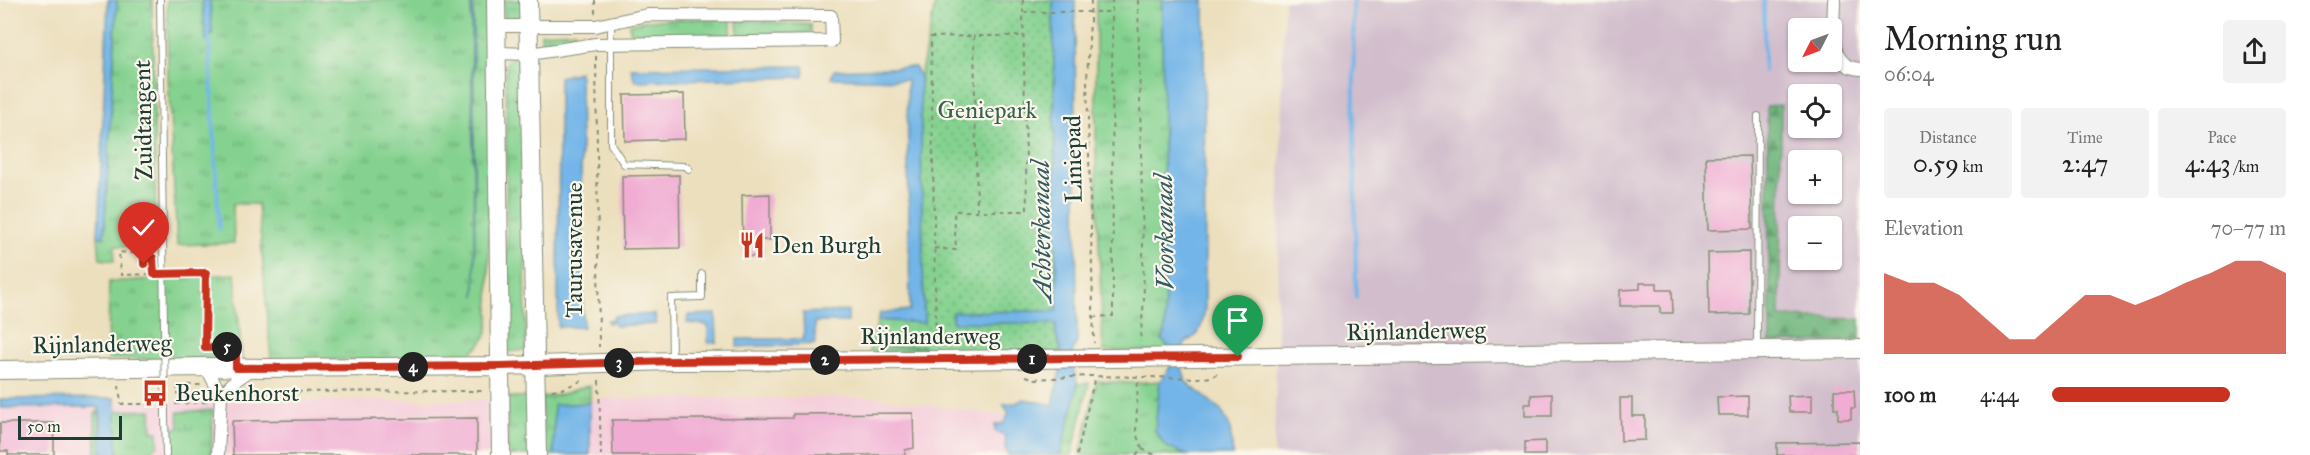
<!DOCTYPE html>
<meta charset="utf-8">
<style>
:root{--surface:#fff;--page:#f2f2f2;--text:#222;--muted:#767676;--accent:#c8321e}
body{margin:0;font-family:"IM FELL Great Primer",serif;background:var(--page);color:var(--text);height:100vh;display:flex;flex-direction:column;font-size:22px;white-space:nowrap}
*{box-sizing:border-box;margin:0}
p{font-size:20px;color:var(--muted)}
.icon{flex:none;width:33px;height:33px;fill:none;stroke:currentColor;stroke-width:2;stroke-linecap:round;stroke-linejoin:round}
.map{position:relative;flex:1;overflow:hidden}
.details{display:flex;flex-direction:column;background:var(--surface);width:450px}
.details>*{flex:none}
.needle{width:39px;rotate:228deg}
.controls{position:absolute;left:1788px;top:18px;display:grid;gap:12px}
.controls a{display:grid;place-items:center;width:54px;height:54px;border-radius:6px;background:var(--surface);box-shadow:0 2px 4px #0004;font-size:30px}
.scale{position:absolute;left:18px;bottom:15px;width:104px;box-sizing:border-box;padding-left:6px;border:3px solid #1f3d34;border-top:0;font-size:16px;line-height:21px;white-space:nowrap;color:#1f3d34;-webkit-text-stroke:4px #fbf7ec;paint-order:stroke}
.pin{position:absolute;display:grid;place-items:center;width:51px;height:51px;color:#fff;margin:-62px -26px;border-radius:50% 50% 50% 0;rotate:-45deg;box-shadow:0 0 6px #0007}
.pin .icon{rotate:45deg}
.km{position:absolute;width:30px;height:30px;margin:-15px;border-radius:50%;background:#222;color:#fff;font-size:16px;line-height:30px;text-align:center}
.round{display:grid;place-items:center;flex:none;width:63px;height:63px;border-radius:6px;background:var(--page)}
.headline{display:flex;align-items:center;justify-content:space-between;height:102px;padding:0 24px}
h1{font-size:33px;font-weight:600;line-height:45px}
.metrics{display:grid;grid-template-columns:repeat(3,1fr);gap:9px;height:102px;padding:6px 24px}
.metrics div{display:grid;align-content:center;border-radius:6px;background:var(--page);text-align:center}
.metrics b{font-size:26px;font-weight:600}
.metrics small{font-size:16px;font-weight:400}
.metrics p{font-size:16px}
.chart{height:168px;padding:12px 24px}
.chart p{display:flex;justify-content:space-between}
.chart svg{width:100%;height:108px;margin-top:6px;fill:var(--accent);opacity:.7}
ul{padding:0 24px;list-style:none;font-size:20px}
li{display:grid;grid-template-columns:96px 72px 1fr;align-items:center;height:45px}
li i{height:15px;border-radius:8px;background:var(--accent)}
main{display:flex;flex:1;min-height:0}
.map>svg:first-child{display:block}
.built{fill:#f5cfdc}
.industrial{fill:#d1bdcc;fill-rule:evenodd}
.grass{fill:url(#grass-tufts);stroke:#528862;stroke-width:1.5}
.forest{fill:url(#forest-firs);stroke:#467857;stroke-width:1.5}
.park{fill:url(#park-dots);stroke:#528862;stroke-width:1.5}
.water{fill:#73b5e8;stroke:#49798e;stroke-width:1.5}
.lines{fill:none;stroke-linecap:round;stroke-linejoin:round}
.stream{stroke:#73b5e8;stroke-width:4}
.building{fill:#f0acd3}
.lane-casing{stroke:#868e78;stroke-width:8}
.street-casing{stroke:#868e78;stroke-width:14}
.secondary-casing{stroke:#868e78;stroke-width:20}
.path{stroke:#868e78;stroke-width:2;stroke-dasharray:4.5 4.5;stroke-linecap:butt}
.lane{stroke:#fff;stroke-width:6}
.street{stroke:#fff;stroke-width:12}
.secondary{stroke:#fff;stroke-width:18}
.lane-bridge-casing{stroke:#868e78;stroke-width:8;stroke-linecap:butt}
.lane-bridge{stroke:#fff;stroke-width:6}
.route-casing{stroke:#fff;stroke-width:12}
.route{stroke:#c8321e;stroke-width:8}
.labels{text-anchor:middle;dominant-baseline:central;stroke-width:4.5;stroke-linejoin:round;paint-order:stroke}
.park-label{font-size:24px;fill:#38624b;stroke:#fbf7ec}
.street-label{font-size:24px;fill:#1f3d34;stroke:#fbf7ec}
.poi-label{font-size:24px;fill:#1f3d34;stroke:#fbf7ec;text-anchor:start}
.water-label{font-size:26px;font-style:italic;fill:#345b61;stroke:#fbf7ec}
</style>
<main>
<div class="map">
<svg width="1860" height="455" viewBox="0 0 1860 455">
<defs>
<pattern id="grass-tufts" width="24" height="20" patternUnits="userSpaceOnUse" patternTransform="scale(1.5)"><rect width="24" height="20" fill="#85d290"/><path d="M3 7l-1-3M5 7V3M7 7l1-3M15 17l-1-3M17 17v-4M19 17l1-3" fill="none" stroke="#6cac76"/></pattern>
<pattern id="forest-firs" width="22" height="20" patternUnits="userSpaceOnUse" patternTransform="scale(1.5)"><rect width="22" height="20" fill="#6cb47a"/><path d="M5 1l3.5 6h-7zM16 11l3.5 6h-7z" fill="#589465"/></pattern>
<pattern id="park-dots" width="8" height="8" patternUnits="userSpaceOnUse" patternTransform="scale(1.5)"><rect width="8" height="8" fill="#85d290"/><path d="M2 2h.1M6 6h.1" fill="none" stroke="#6cac76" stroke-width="1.8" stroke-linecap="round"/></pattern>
</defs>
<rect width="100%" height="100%" fill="#fbf7ec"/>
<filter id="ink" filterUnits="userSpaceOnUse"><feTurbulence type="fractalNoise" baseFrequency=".0167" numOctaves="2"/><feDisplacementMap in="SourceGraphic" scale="12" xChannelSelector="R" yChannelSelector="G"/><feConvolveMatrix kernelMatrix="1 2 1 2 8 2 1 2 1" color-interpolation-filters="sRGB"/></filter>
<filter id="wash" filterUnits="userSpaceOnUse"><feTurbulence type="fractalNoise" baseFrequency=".008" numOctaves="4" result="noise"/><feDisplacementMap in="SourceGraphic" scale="24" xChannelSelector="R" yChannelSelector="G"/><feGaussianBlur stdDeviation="1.35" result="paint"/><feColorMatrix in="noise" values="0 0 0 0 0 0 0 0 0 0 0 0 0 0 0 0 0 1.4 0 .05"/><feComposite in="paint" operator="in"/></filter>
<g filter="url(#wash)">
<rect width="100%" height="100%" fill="#ecdfbd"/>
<!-- built -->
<path class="built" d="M873,397l153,22 -12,36h-1014v-52z"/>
<!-- industrial -->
<path class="industrial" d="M1284,0h576v455h-586zM1798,28h34v34h-34zM1798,94h34v34h-34zM1798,160h34v34h-34zM1798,226h34v34h-34z"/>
<!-- grass -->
<path class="grass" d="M117,0h35l4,227 -7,1v20l-34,-2 -1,15 -14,-2 -2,-23 6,1z
M167,0h35l4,39 6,-4 -2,-35h261l2,137v-137h16v322c-2,20 -13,29 -30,37l-188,1 -13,-156h-25l1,39 -57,2 -9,-169z
M504,0h19v15l-6,7 -9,-1 -4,-5z
M1096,0h66l3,333 -3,7 12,12 -71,-1 -7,-185z
M731,18v17l-100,-2 -2,-9 18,-4z
M737,20l74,5v7l-73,3z
M575,31v11l-34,4v-13z
M513,57l5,1 5,5 3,287 -19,2 -1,-290z
M235,274l7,86 -134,-1 1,-77z
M1097,381l33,2 30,-2 -5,50 31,24h-106z
M1089,383l-17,72h-12l18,-71z
M590,386v17l-36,2v50h-11l-1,-58c22,0 28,-8 48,-11z
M507,397h23v58h-22z
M99,410l3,45h-6l-1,-41z
M151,410l1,22h6v13l-7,6v4h-33l-3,-44z
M213,410l-2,45h-39v-27h7l-1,-16z"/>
<!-- forest -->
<path class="forest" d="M1781,105l-1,212 80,2v22l-90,2 -3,-237z
M925,346l-1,7 -47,-1 1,-5z"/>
<!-- park -->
<path class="park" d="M936,0h117l4,311 -105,2 1,9 103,2v11l6,18h-138v-7l-46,1 -1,5h-8l9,-32 46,2 -4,-245z"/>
<!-- water -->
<path class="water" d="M108,0h9v3l-13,235 -6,-2z
M202,0h8l2,35 -6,5z
M471,0h2l2,297z
M1053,0h22l2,342c-11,19 -3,22 0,40 2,9 -14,60 -17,73h-52l-3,-8 1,-10 -11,-6v-6l9,-2 5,-10 -6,-9 13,-1 8,-4 29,6 10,-48 -7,-22v-11l-104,-2v-10l105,-1z
M1162,0h42l1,308 -3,16 -5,11 -11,7 -5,10v12l5,18 35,28 9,17 3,28h-47l-21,-9 -10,-15 5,-50 11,-15 3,-14 -12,-12 3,-7z
M804,66v11l-169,4 -4,-13z
M915,67l5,10 4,246 -46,-3 2,-7 30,-3 -3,-230 -76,-2 3,-8z
M580,72l3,255h-25l1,-250z
M848,311v11h-33v22l-78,3v-8h67l-1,-26z
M655,314l1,10 -41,2 -2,-4 -5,1 -1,-3 6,-1 1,-3z
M716,314l1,28 -9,1v-18l-21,-2 1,-8z
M115,398l3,57h-16l-1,-37 -2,-11 -99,1v-9z
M590,403v52h-36v-50z"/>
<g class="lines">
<!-- stream -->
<path class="stream" d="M1353,0l3,297
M1764,0v71
M209,38l10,191"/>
</g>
<g id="blocks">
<!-- building -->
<path class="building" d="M684,94l1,45 -60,2 -1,-46z
M1750,156l2,73 -44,1 -2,-73z
M679,175l1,73 -57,1 -1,-73z
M770,194v46h-9l1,16 -19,1 -1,-62z
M1749,252v62l-40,1 -1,-62z
M1640,283h17v7h15l1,23h-13v-7h-40v-16l20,-1z
M1834,390h20l1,18h-4v11h-13v-11h-4z
M1552,394v22h-27v-12h6v-9z
M1812,395v17h-23l-1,-16z
M1748,396v19h-30l-1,-18z
M1620,398h12v18h13v24l-24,1z
M913,413l1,35 -9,2v5h-292l-1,-35 181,-2v-4z
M477,418v37h-244l-1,-34z
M0,423h54v32h-46v-4h-8z
M1545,441v14h-20v-13z
M1860,442v13h-83v-12z"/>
</g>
</g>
<g filter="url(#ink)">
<use href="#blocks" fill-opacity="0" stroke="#868e78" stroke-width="1.5"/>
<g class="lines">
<!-- lane casing -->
<g class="lane-casing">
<path id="lane" d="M160,0l3,237
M611,23v121l13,20 61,2 4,3
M1757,347l1,-231
M672,359l-1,-61 31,-1v-23
M165,418l1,37"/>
</g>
<!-- street casing -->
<g class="street-casing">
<path id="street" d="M1834,0c0,24 -8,67 26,69
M496,26h99l52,-11 184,1 1,25 -236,3 -67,10 -32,-1
M206,367l15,28 -3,60
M221,395l15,-15 16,-11"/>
</g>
<!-- secondary casing -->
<g class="secondary-casing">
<path id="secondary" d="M496,0l5,455
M528,0l9,455
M0,370l206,-3 59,1 236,-2 171,-5 264,-1 924,-11"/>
</g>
<!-- path -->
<path class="path" d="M595,0v14
M1023,0v12
M1091,0l-4,80 7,263
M1138,0l6,300 -4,42
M596,56l3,291
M977,211l-3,-175h50
M934,248l22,2 -2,-39h73l-4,-199h89
M143,254l-24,-2 2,23 33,-1
M144,255l10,-1
M144,264v-5l9,-1
M172,273h34l-1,75 30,-1 1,6
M1093,317l20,-1 -1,-316
M936,344l-5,-307 43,-1
M1026,376l10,3 53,-3 114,2 9,-1 5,-3
M599,380l2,75
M119,385l2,19h35
M177,385v9h5
M178,385h24
M552,390l10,-1 21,-9
M243,392l240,-1
M175,404l33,-2
M1142,449l13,6
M1077,455l18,-79
M1136,455l6,-6 -6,-16 2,-55"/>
<!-- lane -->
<use href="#lane" class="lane"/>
<!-- street -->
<use href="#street" class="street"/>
<!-- secondary -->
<use href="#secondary" class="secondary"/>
<!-- lane-bridge casing -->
<g class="lane-bridge-casing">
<path id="lane-bridge" d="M163,237l2,181"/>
</g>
<!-- lane-bridge -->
<use href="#lane-bridge" class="lane-bridge"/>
</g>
</g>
<g class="lines" filter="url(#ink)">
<!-- route casing -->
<g class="route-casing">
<path id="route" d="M144,264v-5l9,-1 1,16 52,-1 -1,75 31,-1v21l265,-2 171,-5 566,-4"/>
</g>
<!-- route -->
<use href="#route" class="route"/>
</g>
<!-- icons -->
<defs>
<g id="restaurant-bare" transform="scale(2.07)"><path d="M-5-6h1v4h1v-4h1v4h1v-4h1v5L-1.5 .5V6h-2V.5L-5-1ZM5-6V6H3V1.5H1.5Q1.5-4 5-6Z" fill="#c8321e" stroke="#fbf7ec" stroke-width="2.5" paint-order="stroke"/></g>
<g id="bus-bare" transform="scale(2.07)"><path d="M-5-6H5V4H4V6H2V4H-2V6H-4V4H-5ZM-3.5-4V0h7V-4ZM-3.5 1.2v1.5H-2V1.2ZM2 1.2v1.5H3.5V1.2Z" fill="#c8321e" stroke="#fbf7ec" stroke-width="2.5" paint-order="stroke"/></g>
</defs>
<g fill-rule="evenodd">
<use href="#restaurant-bare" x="752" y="245"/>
<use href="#bus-bare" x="155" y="393"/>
</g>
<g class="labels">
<!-- park labels -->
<g class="park-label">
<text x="987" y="110">Geniepark</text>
</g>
<!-- street labels -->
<g class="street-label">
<text transform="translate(143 120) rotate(-91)">Zuidtangent</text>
<text transform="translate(1073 159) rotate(-91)">Liniepad</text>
<text transform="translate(574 250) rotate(-90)">Taurusavenue</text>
<text transform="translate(1416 331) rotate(-1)">Rijnlanderweg</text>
<text x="930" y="336">Rijnlanderweg</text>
<text transform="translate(102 344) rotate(-1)">Rijnlanderweg</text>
</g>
<!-- poi labels -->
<g class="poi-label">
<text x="772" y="245">Den Burgh</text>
<text x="175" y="393">Beukenhorst</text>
</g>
<!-- water labels -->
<g class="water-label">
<text transform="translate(1041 231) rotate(-91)">Achterkanaal</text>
<text transform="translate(1164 232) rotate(-91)">Voorkanaal</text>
</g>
</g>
</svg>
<div class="controls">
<a><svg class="needle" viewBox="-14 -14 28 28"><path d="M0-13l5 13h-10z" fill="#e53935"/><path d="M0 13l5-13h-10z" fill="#767676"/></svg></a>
<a><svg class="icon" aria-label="locate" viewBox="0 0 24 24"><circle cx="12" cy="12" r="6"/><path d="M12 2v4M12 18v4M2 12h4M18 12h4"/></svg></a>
<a>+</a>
<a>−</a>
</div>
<div class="scale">50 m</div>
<div class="pin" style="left:1238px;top:357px;background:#1e9e55"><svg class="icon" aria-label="arrive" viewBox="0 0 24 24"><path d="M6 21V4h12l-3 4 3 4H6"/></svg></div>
<div class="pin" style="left:144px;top:264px;background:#d93025"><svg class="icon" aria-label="check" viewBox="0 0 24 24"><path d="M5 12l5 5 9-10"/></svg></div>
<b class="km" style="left:1032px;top:359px">1</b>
<b class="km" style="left:825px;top:360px">2</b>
<b class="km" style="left:619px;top:363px">3</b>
<b class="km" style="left:413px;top:367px">4</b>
<b class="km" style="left:227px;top:347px">5</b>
</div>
<section class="details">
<div class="headline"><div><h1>Morning run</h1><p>06:04</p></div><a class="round"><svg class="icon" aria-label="share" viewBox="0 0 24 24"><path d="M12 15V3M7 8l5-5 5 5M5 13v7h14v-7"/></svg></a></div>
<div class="metrics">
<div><p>Distance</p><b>0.59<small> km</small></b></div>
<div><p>Time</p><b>2:47</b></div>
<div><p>Pace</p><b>4:43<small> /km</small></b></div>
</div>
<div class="chart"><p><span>Elevation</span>70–77 m</p>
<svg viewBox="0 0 160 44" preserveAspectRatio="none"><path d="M0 44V11L10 15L20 15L30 20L40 29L50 38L60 38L70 29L80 20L90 20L100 24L110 20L120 15L130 11L140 6L150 6L160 11V44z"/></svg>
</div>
<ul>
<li><b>100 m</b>4:44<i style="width:76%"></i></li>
</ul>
</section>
</main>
